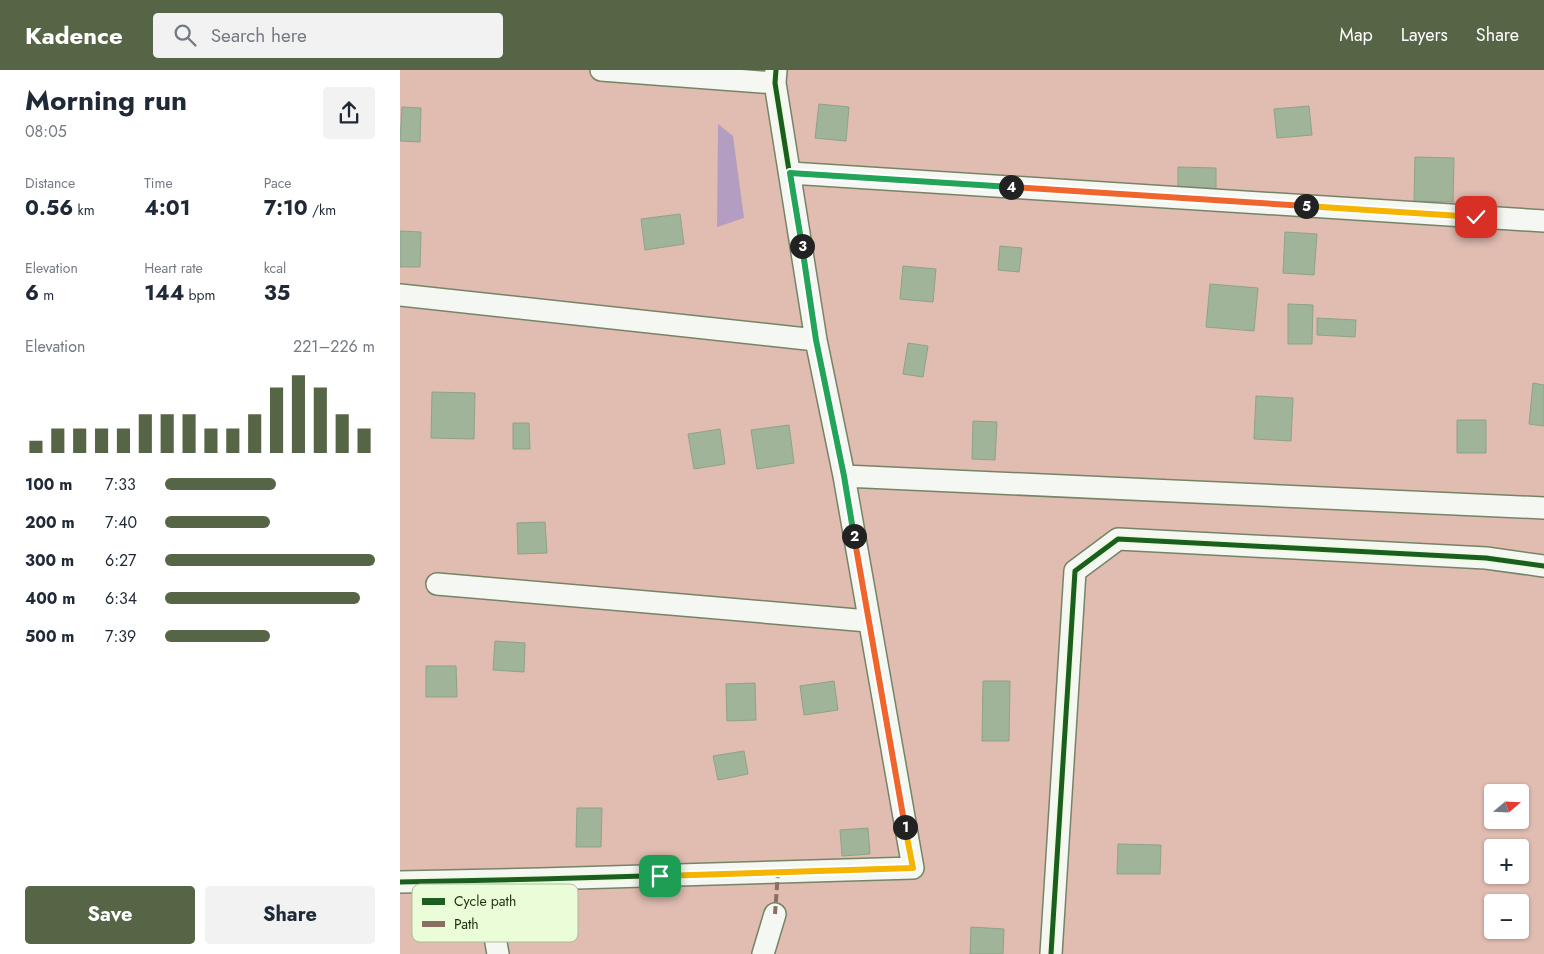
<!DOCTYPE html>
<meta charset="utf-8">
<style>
:root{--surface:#fff;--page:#f2f2f3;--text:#1f2937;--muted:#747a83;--accent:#566545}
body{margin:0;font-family:Jost,sans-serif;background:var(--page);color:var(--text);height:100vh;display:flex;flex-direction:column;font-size:19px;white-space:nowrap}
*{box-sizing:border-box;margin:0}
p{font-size:16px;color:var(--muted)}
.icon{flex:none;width:28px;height:28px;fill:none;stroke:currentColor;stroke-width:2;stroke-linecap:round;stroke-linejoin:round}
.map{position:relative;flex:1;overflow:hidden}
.panel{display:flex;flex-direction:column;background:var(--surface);width:400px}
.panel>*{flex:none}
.needle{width:32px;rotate:71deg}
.tools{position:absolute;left:1084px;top:714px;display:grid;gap:10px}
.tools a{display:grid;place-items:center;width:45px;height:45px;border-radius:5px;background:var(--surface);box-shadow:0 1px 4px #0004;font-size:25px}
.pin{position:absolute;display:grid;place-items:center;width:42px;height:42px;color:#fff;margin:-21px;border-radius:10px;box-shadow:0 2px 8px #0006}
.km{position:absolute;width:25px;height:25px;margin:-12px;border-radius:50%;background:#222;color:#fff;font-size:14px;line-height:25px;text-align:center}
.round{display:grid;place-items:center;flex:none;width:52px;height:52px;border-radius:5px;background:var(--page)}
.overview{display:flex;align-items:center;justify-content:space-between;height:85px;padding:0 25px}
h1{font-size:28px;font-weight:700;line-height:38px}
.stats{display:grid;grid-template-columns:repeat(3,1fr);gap:8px;height:85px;padding:5px 25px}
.stats div{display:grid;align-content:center}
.stats b{font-size:21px;font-weight:700}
.stats small{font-size:14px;font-weight:400}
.stats p{font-size:14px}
.chart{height:140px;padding:10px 25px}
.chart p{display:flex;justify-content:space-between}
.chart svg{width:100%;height:90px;margin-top:5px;stroke:var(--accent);stroke-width:6}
.button{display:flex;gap:10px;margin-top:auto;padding:10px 25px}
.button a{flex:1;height:58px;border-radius:5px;background:var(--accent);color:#fff;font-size:20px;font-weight:700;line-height:58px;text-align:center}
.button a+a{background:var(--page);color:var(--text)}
ul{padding:0 25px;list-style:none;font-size:16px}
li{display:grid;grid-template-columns:80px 60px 1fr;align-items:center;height:38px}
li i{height:12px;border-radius:6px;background:var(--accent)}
header{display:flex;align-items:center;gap:30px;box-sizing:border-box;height:70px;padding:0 25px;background:var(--accent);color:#fff}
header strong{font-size:24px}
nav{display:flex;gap:28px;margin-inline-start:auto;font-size:18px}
.search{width:350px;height:45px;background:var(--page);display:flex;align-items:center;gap:12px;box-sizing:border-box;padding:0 18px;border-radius:5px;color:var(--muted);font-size:19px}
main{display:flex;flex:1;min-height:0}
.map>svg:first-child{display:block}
.green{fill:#e0bcb1;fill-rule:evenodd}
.water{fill:#b39ec2}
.building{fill:#9fb498;stroke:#8ea387}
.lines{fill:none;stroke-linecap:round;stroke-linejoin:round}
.minor-casing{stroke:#768465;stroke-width:24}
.minor{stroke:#f5f8f2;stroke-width:21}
.quiet{stroke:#8d6e63;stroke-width:4;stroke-dasharray:8 4;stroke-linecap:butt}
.cycleway-casing{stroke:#eafcd8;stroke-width:8}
.cycleway{stroke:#1b5e20;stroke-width:5}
.split-1-casing{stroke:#fff;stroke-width:10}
.split-2-casing{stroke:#fff;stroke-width:10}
.split-3-casing{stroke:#fff;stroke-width:10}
.split-4-casing{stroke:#fff;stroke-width:10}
.split-5-casing{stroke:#fff;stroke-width:10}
.split-6-casing{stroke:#fff;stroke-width:10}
.split-1{stroke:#f5b400;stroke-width:6}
.split-2{stroke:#f0652b;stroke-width:6}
.split-3{stroke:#22a559;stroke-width:6}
.split-4{stroke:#22a559;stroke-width:6}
.split-5{stroke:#f0652b;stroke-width:6}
.split-6{stroke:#f5b400;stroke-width:6}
.key{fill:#eafcd8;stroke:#adbd9c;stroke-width:1}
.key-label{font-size:14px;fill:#1e2b0f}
</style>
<header>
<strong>Kadence</strong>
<div class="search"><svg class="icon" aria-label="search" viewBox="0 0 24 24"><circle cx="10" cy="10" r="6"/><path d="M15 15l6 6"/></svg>Search here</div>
<nav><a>Map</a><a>Layers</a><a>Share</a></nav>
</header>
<main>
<section class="panel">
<div class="overview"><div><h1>Morning run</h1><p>08:05</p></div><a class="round"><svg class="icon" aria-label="share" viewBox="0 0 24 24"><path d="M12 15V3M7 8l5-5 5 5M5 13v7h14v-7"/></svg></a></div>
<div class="stats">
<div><p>Distance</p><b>0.56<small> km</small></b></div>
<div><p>Time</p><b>4:01</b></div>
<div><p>Pace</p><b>7:10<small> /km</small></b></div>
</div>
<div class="stats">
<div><p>Elevation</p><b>6<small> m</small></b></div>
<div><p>Heart rate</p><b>144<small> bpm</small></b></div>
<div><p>kcal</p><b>35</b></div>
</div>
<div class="chart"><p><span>Elevation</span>221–226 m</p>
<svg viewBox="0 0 160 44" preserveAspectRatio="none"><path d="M5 44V38M15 44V32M25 44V32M35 44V32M45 44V32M55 44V25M65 44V25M75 44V25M85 44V32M95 44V32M105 44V25M115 44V12M125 44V6M135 44V12M145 44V25M155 44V32"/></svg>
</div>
<ul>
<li><b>100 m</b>7:33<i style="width:53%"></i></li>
<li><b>200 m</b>7:40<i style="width:50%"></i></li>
<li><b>300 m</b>6:27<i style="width:100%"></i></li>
<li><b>400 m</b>6:34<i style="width:93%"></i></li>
<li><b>500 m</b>7:39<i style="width:50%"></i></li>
</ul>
<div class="button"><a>Save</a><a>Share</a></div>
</section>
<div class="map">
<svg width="1144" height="884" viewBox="0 0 1144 884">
<rect width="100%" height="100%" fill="#bed1aa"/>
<!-- green -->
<path class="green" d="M0,0h1144v884h-1144zM1092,722h28v28h-28zM1092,778h28v27h-28zM1092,832h28v28h-28z"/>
<!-- water -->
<path class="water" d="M318,54l15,12 11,82 -27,9z"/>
<!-- building -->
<path class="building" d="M419,34l30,3 -3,34 -31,-3z
M909,36l3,29 -35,3 -3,-29z
M2,37l19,1 -1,34 -20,-1z
M1015,87l39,1 -1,44 -39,-1z
M778,97l38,1v27l-38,-1z
M280,144l4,30 -39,6 -4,-31z
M0,161l21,1 -1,35h-20z
M885,162l32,2 -3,41 -31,-2z
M600,176l22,2 -3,24 -21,-2z
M503,196l33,3 -3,33 -33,-3z
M810,214l48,4 -4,43 -48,-4z
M888,234l25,1 -1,39h-24z
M917,248l39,2 -1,17 -38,-2z
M508,273l20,3 -5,31 -20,-3z
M1133,313l11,2v41l-15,-2z
M32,322l43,1 -1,46 -43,-1z
M856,326l37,2 -2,43 -37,-2z
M1057,350h29v33h-29z
M573,351l24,1 -2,38 -23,-1z
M113,353h16l1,26h-17z
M389,355l5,38 -37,6 -6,-39z
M320,359l5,35 -31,5 -6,-35z
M145,452l2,31 -29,1 -1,-31z
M95,571l30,2 -1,29 -31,-2z
M26,596h30l1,31h-31z
M434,611l4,29 -34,5 -4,-29z
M583,611h27l-1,60h-27z
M355,613l1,37 -29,1 -1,-37z
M344,681l4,23 -30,6 -5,-24z
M177,738h25l-1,39h-25z
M468,758l2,26 -28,2 -2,-26z
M718,774l43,1 -1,29h-43z
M571,857l33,2 -1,25h-33z"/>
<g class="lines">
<!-- minor casing -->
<g class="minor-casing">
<path id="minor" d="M201,0l174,13
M390,103l754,48
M0,225l416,45
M444,406l700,32
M37,514l431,37
M0,812l141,-3 372,-11 -69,-392 -28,-136 -41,-257 1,-13
M91,844l7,40
M363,884l12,-40
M651,884l24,-383 43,-32 368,19 58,8"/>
</g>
<!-- minor -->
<use href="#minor" class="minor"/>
<!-- quiet -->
<path class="quiet" d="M375,844l3,-42"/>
<!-- cycleway casing -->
<g class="cycleway-casing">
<path id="cycleway" d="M0,812l141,-3 372,-11 -69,-392 -28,-136 -41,-257 1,-13
M651,884l24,-383 43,-32 368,19 58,8"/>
</g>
<!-- cycleway -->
<use href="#cycleway" class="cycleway"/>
</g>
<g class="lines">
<!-- split-1 casing -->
<g class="split-1-casing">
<path id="split-1" d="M260,806l253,-8 -8,-41"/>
</g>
<!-- split-2 casing -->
<g class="split-2-casing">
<path id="split-2" d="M454,466l51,291"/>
</g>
<!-- split-3 casing -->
<g class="split-3-casing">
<path id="split-3" d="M402,176l14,94 28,136 10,60"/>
</g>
<!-- split-4 casing -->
<g class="split-4-casing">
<path id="split-4" d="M402,176l-12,-73 221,14"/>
</g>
<!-- split-5 casing -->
<g class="split-5-casing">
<path id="split-5" d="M611,117l295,19"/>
</g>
<!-- split-6 casing -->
<g class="split-6-casing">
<path id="split-6" d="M906,136l170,11"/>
</g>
<!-- split-1 -->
<use href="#split-1" class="split-1"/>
<!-- split-2 -->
<use href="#split-2" class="split-2"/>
<!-- split-3 -->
<use href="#split-3" class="split-3"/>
<!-- split-4 -->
<use href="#split-4" class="split-4"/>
<!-- split-5 -->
<use href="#split-5" class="split-5"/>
<!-- split-6 -->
<use href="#split-6" class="split-6"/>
</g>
<!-- legend -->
<rect x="12" y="814" width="166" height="58" rx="8" class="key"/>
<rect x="22" y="828" width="23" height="7" fill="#1b5e20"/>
<rect x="22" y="851" width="23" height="6" fill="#8d6e63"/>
<g class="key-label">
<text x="54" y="836">Cycle path</text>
<text x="54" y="859">Path</text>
</g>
</svg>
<div class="tools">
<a><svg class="needle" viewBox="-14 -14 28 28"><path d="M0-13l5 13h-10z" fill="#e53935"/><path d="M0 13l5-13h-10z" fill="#747a83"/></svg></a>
<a>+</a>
<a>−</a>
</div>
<div class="pin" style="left:260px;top:806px;background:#1e9e55"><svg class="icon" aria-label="arrive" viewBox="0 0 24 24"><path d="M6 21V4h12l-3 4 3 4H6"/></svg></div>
<div class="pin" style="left:1076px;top:147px;background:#d93025"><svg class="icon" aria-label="check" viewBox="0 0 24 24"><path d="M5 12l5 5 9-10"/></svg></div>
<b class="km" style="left:505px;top:757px">1</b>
<b class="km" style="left:454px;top:466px">2</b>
<b class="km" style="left:402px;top:176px">3</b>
<b class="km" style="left:611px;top:117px">4</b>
<b class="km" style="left:906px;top:136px">5</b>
</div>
</main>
